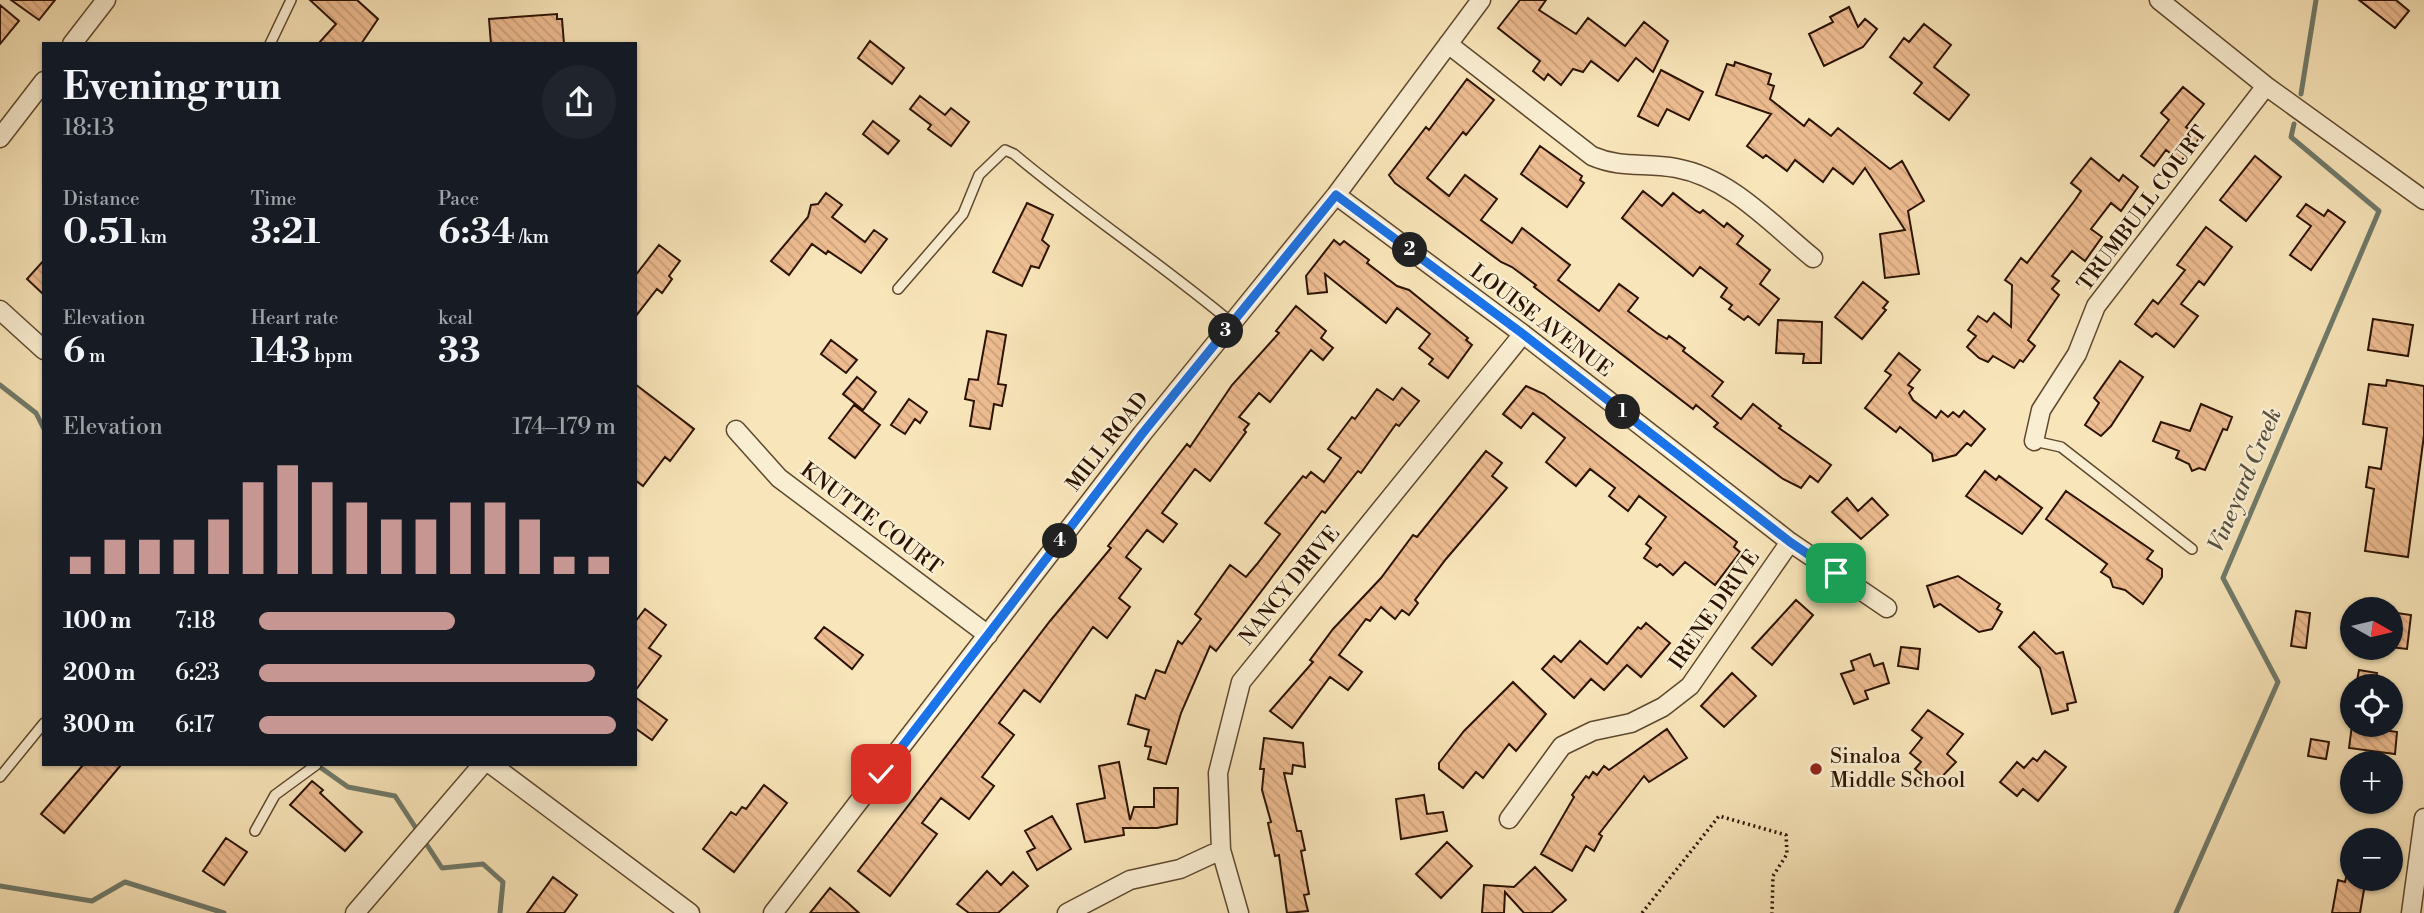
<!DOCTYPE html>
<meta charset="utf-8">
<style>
:root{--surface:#171b24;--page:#20242c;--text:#f1f3f6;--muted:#9ea1a6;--accent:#c59692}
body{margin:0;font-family:"Libre Bodoni",serif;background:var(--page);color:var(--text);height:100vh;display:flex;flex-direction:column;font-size:26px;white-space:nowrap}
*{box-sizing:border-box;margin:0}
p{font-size:23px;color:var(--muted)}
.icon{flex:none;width:38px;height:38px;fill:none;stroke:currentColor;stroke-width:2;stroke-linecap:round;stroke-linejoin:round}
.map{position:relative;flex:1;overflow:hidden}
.panel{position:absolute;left:42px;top:42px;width:595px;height:724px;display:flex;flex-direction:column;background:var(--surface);border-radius:0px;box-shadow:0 2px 5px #0004}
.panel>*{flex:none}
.needle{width:46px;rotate:98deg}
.fabs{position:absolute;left:2340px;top:597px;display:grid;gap:14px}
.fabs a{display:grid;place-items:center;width:63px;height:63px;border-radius:50%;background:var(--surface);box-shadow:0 2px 5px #0004;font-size:35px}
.pin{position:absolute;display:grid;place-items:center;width:60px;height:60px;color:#fff;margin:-30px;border-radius:14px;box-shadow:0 4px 10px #0006}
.km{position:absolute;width:35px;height:35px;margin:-18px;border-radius:50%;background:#222;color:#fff;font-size:19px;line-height:35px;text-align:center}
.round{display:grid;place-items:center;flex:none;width:74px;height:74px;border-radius:37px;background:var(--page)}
.headline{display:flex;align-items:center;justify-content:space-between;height:119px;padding:0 21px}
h1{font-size:38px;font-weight:800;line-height:52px}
.figures{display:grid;grid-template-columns:repeat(3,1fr);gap:10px;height:119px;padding:7px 21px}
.figures div{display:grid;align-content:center}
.figures b{font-size:35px;font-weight:800}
.figures small{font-size:19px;font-weight:400}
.figures p{font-size:19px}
.chart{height:196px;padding:14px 21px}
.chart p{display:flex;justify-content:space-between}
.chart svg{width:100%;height:126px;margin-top:7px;stroke:var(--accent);stroke-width:6}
ul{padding:0 21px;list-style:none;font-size:23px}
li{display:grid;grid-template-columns:112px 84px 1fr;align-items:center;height:52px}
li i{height:18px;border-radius:9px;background:var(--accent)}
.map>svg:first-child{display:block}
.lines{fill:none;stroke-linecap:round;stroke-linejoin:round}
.stream{stroke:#707a6b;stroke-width:5}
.building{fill:url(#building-back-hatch);stroke:#2c1301;stroke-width:2}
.lane-casing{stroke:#5f482f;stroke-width:12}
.street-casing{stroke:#5f482f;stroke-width:21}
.path{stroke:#2c1301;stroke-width:3.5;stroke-dasharray:2 3.5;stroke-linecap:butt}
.lane{stroke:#faeed2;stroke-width:9}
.street{stroke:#faeed2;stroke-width:18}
.route-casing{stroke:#fff;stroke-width:14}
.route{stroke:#1a73e8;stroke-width:9}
.poi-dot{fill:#8f2418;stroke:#faeed2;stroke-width:2.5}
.labels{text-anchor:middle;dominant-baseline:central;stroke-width:5;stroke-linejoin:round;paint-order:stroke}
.street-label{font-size:21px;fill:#2c1301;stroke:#faeed2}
.poi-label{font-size:21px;fill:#2c1301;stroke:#faeed2;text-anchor:start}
.water-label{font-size:23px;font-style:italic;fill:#544f3f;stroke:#faeed2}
</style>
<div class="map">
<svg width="2424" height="913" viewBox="0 0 2424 913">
<defs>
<pattern id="building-back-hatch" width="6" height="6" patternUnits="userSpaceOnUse" patternTransform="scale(1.75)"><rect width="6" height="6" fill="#eebc91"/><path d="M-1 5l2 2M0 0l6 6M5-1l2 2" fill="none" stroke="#cca17b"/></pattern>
</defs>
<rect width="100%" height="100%" fill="#f8e5b9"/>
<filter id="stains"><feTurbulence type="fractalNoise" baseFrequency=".00286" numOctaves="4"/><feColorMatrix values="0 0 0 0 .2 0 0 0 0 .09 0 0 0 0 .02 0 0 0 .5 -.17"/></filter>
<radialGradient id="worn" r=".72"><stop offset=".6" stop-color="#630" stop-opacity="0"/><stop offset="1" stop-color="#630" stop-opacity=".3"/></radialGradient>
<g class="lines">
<!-- stream -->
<path class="stream" d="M2301,94l15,-94
M0,385l36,28 8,16
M317,765l31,22 47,9 47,72 41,-4 20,18 -3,31
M0,886l92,15 33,-19 99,31
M2176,913l102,-231 -55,-104 156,-367 -88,-74 3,-13"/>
</g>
<!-- building -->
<path class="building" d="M11,0h44l-16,20z
M310,0h47l21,19 -17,25h-43l18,-20z
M1520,0h26l-7,10 37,24 12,-16 37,28 19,-24 24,19 -15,31 -17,-14 -18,23 -27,-20 -8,11 -10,-3 -12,16 -13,-11 -4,6 -11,-9 7,-10 -42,-33z
M2359,0h37l13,11 -14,17z
M0,5l19,16 -19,23z
M1849,7l9,20 7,-8 12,10 -14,18 -39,19 -15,-32 24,-12 -3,-5z
M557,14v5h5l2,25h-73l-2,-25z
M1924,24l27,21 -17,22 35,28 -20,25 -35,-27 8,-10 -32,-26 14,-19 5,4z
M870,41l34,27 -12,16 -34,-26z
M1735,62l36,12 -3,10 6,2 -4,13 34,27 5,-7 22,17 7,-8 52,41 12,-8 22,40 -16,10 11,63 -34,4 -5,-44 25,-4 -40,-62 -12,16 -20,-16 -10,14 -28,-22 -8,11 -21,-16 -3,3 -16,-12 24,-32 -55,-19 11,-31 7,2z
M1661,70l42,22 -14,28 -22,-11 -9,17 -20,-10z
M1467,79l27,21 -28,35 -3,-3 -36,46 22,18 16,-21 32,24 -16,21 31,23 10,-15 48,37 -12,15 41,31 20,-27 19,14 -10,13 29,22 10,6 2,-3 16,12 -2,3 40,31 -11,14 29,23 12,-15 28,22 -2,2 52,37 -13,17 -8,-6 -9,12 -18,-9 -69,-52 4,-4 -22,-18 -3,4 -159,-122 2,-2 -24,-18 -11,-5 -106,-79 -6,-8 37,-48 3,3z
M2183,87l21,17 -18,23 14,11 -19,23 -15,-11 -12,16 -13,-10 28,-36 -8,-7z
M920,96l25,19 6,-7 18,14 -18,24 -23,-17 3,-4 -21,-16z
M873,121l26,20 -11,13 -25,-20z
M1540,146l42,30 -2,4 4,3 -17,24 -46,-33z
M2255,156l26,21 -35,44 -26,-21z
M2091,158l28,23 4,-6 15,12 -17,24 -10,-8 -20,26 11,8 -17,24 -13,-10 -20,25 7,5 -7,8 7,6 -31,45 7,6 -12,16 -3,-2 -6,8 -21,-12 -5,6 -9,-4 -12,-11 9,-11 -8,-6 10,-14 9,6 7,-9 17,14 1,-42 -7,-5 16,-22 6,5 48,-63 6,-9 -10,-8z
M1643,191l19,15 11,-13 23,18 4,2 3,-3 21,17 3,-4 16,13 -6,8 33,26 -10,14 19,15 -20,26 -11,-9 -4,4 -15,-11 3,-4 -11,-8 6,-9 -27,-21 -7,9 -71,-58z
M826,193l16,12 -10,12 33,25 9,-12 13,9 -26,34 -33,-22 -2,3 -14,-10 -23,31 -18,-14 37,-44 3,-12 7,-1z
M1027,203l26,12 -11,25 7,6 -10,22 -8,-2 -9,20 -29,-14z
M2306,204l18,12 4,-6 17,12 -34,48 -21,-15 21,-29 -14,-10z
M2206,227l26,20 -28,38 -5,-4 -18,23 17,12 -24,31 -18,-14 -4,4 -17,-13 18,-24 5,4 27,-34 -8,-5z
M1334,240l6,5 4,-4 25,19 -2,3 30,23 12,4 59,48 -2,2 6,5 -24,33 -19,-14 4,-5 -14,-11 11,-14 -33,-26 -11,15 -61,-49 2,18 -19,2 -2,-18z
M659,245l21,16 -11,15 3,3 -10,14 -5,-4 -22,28v-41z
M44,260v35l-17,-16z
M1863,282l25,20 -5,6 3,2 -24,29 -27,-22z
M1296,306l30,25 -5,7 12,10 -10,12 -12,-10 -41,52 -11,-9 -20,24 10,7 -5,6 2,2 -36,49 -15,-12 -33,44 15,11 -14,18 -16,-12 -21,27 15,12 -22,29 11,9 -23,31 -14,-11 -53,75 -16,-12 -25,33 15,12 -32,42 12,9 -25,33 -28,-21 -19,25 15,11 -47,62 -32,-25 192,-250 61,-73 -3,-2 79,-102 3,3 42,-62 47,-52 -3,-2z
M2373,319l40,6 -5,31 -40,-6z
M1778,320l44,2 -1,41h-18l1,-9 -28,-1z
M987,331l19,4 -8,49 8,1 -4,21 -8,-2 -4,25 -20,-3 4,-25 -9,-2 4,-20 9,1z
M831,340l26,20 -11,13 -25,-19z
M1899,353l21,17 -12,15 5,3 -4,5 4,7 23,18 5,-7 7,6 5,-5 6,5 5,-6 21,18 -14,17 -4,-3 -11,12 -23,6 -1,-7 -32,-27 -4,5 -31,-24 26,-33 -6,-4z
M2120,361l23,16 -32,49 -10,10 -16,-11 14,-22 -5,-5z
M857,377l19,15 -13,18 -20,-16z
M2387,380l37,6v49l-16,122 -43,-6 9,-62 -8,-2 3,-20 12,2 6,-41 -24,-4 6,-40 17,2z
M635,384l59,45 -24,32 -5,-4 -22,29 -8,-6z
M1526,386l18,8 193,148 -3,5 6,5 -25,33 -30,-23 -12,13 -13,-11 -3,3 -13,-9 7,-10 -5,-4 20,-27 -27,-21 -11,15 -19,-15 6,-8 -25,-19 -14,17 -30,-24 19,-24 -32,-25 -12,15 -18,-14z
M1402,388l17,13 -20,25 -3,-2 -35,49 -3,-2 -33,42 -3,-2 -106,140 -6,-5 -29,67 -15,51 -18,-5 3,-12 -6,-1 4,-16 -21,-6 8,-29 9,4 11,-29 9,3 13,-32 4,3 19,-25 -6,-5 35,-49 16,12 11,-13 23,-30 -15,-11 38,-47 3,2 5,-6 13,10 17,-24 -13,-9 24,-32 3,2 22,-30 16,11z
M909,399l18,13 -7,11 -5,-4 -10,15 -14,-9z
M2201,404l31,13 -5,13 -4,-1 -18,41 -6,-2 -7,3 -3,-7 -13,-6 3,-7 -26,-10 8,-19 29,9z
M854,405l26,20 -25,33 -26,-20z
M1486,451l16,12 -10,13 15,12 -61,71 -31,41 3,3 -9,12 -7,-5 -7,9 -14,-12 -11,14 -4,-2 -27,36 23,17 -14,18 -18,-13 -38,51 -22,-17 43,-49 -3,-2 23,-31 48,-51 32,-43 4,2z
M1985,471l11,9 3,-4 43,32 -20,26 -56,-38z
M2066,491l87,60 -6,8 15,10v8l-19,27 -18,-14 -12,-3 -3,-9 -9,-6 6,-8 -61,-45z
M1847,498l11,13 14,-13 16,17 -27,24 -29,-27z
M1958,576l42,28 -3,5 5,3 -10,17 -13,3 -39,-28 -6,3 -7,-21z
M1796,600l17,15 -41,50 -20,-17z
M645,609l21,16 -17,23 12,8 -26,35v-69z
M2296,611l14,2 -4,35 -15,-2z
M2390,612l21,3 -4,34 -17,-2z
M1646,623l24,20 -29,34 -14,-12 -23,25 -13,-11 -17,19 -32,-29 12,-13 7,6 19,-21 27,23 31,-37 3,2z
M824,627l39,28 -11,14 -37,-31z
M2034,632l22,22 7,-2 13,50 -9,2 1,6 -16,4 -12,-46 -21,-21z
M1901,647l19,2 -2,20 -20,-3z
M1870,654l4,12 9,-3 6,20 -24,8 3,8 -14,5 -13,-30 13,-4 -3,-9z
M2359,670l18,3 -3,13h-18z
M1732,673l24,23 -32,31 -23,-21z
M1513,682l33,32 -30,37 -7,-7 -26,34 -7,-6 -13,16 -24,-19v-6l25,-32z
M635,697l32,23 -15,20 -17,-12z
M1928,710l35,24 -16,20 9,8 -22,23 -19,-16 6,-7 -11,-9 12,-15 -10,-8z
M2352,725l45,7 -2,22 -46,-6z
M1667,729l20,29 -38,24 -5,-6 -45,58 3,2 -8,15 -8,-5 -14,25 -31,-17 33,-57 -2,-2 14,-19 3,2 4,-6 4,3 7,-9 5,4z
M1264,738l39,5 2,24 -12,-2 -1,9 -8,-1 13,58h4l4,19 -4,1 8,43 -5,1 4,16 -21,2 -8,-58 -4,1 -7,-33 3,-1 -9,-32 2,-21h-4z
M2311,739l18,3 -3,17 -18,-3z
M2045,751l21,16 -28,34 -15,-12 -6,7 -17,-14 17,-20 7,6 9,-10 4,3z
M1119,762l11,58 4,-13h20v-19h24l-1,36 -20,4h-34l1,7 -39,7 -8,-38 28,-6 -6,-32z
M83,765h38l-57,68 -23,-19z
M312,781l11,9 -3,3 42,39 -17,19 -55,-46z
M764,785l23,18 -53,69 -31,-23 28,-37 5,3 6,-8 4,2z
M1424,795l3,19 16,-2 4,19 -46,8 -5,-40z
M1052,816l19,33 -34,21 -10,-18 8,-4 -10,-17z
M226,838l21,14 -23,33 -21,-14z
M1447,842l25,24 -31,32 -25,-24z
M1535,867l31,33 -15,13h-27l-19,-21 -1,21h-22l2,-28 30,2z
M987,871l14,14 12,-13 15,14 -30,27h-29l-12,-9z
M553,877l24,18 -13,18h-37z
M2346,878h20l-6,35h-28l6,-33 7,2z
M830,888l18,15 11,10h-49z"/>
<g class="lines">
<!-- lane casing -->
<g class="lane-casing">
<path id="lane" d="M270,44l21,-44
M898,289l65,-75 16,-39 26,-25 9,4c70,59 148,110 218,169
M2034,441l27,6 131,102
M0,777l44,-54
M255,831l20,-36 41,-30"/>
</g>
<!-- street casing -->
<g class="street-casing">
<path id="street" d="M2159,0l107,86 158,114
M72,44l34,-44
M1448,44l144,112c30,13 53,6 84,12 55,10 95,56 137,90
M0,138l44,-57
M1336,195l187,139 267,208 97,66
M0,310l44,40
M736,430l43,48 209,157
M2034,441l7,-31 36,-56 19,-48 170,-220
M492,765l198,148
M1509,819l53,-73 31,-15 38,-8 32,-16 27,-21 100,-144
M355,913l127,-148
M773,913l369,-479 194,-239 145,-195
M1067,913l63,-33 50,-11 41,-19
M1239,913l-18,-63 -3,-77 23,-91 282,-348
M2411,913l13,-95"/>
</g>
<!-- path -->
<path class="path" d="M1642,913l77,-97 67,19 1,19 -14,22 -1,37"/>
<!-- lane -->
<use href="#lane" class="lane"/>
<!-- street -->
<use href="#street" class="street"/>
</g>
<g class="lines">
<!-- route casing -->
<g class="route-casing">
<path id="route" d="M881,774l261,-340 194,-239 187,139 267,208 46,31"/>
</g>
<!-- route -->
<use href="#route" class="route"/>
</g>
<!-- markers -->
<circle class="poi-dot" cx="1816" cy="769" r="7"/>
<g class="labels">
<!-- street labels -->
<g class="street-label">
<text transform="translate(2143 209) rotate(-53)">TRUMBULL COURT</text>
<text transform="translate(1541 321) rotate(37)">LOUISE AVENUE</text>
<text transform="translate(1108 442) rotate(-52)">MILL ROAD</text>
<text transform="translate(871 519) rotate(37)">KNUTTE COURT</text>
<text transform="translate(1290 586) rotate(-51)">NANCY DRIVE</text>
<text transform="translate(1715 610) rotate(-55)">IRENE DRIVE</text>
</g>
<!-- poi labels -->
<g class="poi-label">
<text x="1830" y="757">Sinaloa<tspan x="1830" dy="24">Middle School</tspan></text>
</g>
<!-- water labels -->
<g class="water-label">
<text transform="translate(2245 480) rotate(-67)">Vineyard Creek</text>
</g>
</g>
<rect width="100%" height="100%" filter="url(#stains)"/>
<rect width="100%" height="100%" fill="url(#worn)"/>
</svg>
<div class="fabs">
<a><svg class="needle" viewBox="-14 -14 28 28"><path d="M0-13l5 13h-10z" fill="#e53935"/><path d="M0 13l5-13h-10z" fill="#9ea1a6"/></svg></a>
<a><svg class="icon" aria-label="locate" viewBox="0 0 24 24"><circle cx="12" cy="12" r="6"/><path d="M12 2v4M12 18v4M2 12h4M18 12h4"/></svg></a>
<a>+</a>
<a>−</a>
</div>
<div class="pin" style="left:1836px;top:573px;background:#1e9e55"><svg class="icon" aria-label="arrive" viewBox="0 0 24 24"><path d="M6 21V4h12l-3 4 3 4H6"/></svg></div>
<div class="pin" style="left:881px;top:774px;background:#d93025"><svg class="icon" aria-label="check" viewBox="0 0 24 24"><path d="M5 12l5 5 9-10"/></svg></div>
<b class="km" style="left:1623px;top:412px">1</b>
<b class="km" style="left:1410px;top:250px">2</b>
<b class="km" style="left:1226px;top:331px">3</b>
<b class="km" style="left:1060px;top:541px">4</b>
<section class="panel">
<div class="headline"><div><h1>Evening run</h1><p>18:13</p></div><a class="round"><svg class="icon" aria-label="share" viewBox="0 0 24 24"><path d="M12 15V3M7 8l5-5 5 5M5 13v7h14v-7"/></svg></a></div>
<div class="figures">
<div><p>Distance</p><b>0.51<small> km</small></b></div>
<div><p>Time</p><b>3:21</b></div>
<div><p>Pace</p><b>6:34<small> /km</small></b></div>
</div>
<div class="figures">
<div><p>Elevation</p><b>6<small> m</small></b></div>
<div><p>Heart rate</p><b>143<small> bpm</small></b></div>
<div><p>kcal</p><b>33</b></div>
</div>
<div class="chart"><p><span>Elevation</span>174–179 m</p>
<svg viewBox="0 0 160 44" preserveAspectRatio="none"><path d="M5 44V38M15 44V32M25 44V32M35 44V32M45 44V25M55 44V12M65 44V6M75 44V12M85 44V19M95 44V25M105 44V25M115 44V19M125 44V19M135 44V25M145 44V38M155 44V38"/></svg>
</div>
<ul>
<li><b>100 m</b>7:18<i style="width:55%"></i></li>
<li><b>200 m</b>6:23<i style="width:94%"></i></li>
<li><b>300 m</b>6:17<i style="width:100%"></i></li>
</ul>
</section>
</div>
